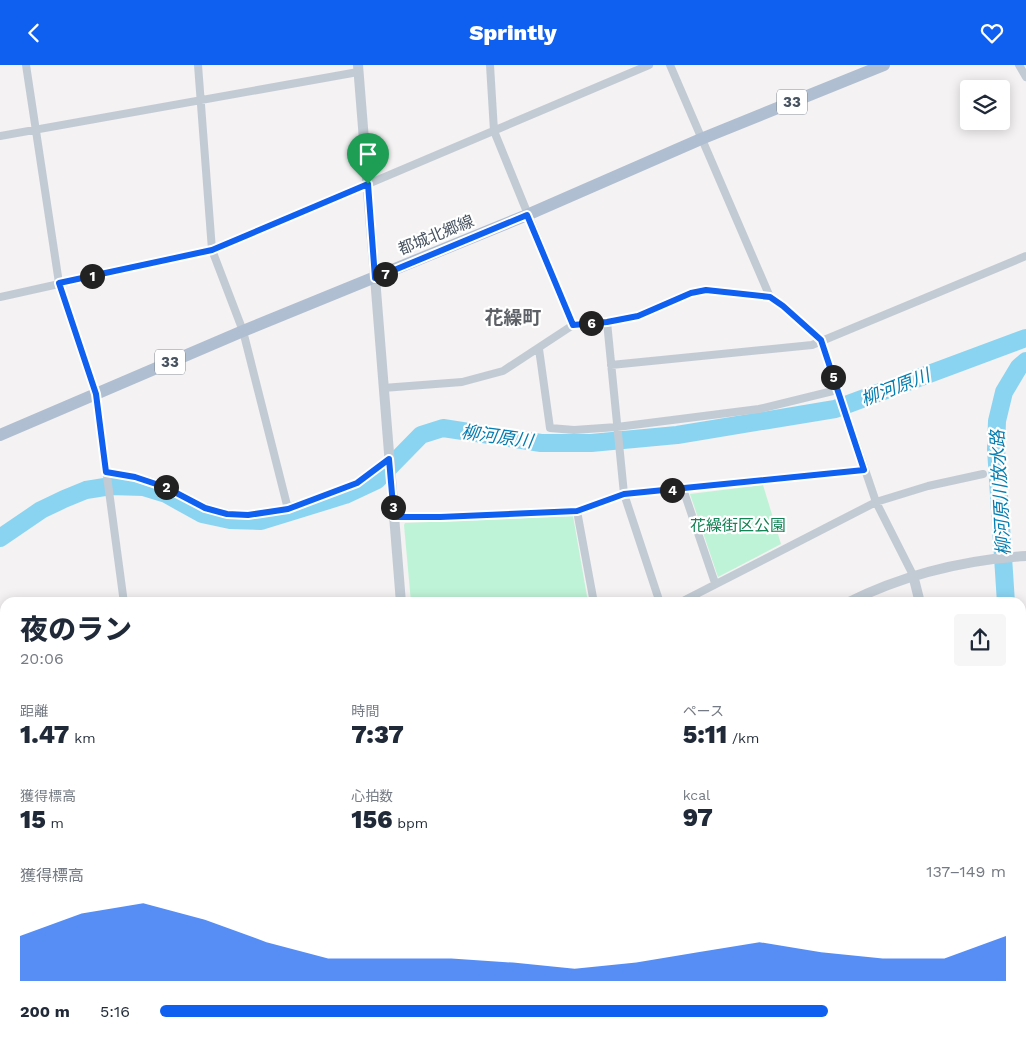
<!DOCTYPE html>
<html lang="ja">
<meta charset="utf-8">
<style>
:root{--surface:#fff;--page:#f6f6f7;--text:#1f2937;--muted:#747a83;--accent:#0f5ff1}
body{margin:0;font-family:"Work Sans","Noto Sans JP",sans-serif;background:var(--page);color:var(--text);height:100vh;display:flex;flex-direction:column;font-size:19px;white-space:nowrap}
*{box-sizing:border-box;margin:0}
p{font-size:16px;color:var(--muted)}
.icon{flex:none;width:28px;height:28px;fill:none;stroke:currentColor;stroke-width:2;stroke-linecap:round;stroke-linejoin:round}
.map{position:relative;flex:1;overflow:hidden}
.details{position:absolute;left:0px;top:532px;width:1026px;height:444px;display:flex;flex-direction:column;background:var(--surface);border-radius:15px 15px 0 0;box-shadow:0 2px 12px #0003}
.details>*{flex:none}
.fabs{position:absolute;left:960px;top:15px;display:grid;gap:10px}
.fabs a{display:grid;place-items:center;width:50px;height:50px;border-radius:5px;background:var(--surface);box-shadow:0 2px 12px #0003;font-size:25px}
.pin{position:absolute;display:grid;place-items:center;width:42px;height:42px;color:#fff;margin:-51px -21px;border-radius:50% 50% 50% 0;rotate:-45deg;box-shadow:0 0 5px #0007}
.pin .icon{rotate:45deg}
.km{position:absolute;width:25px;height:25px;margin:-12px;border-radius:50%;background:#222;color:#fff;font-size:14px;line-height:25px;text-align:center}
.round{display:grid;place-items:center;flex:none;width:52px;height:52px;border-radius:5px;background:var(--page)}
.summary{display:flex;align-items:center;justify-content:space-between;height:85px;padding:0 20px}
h1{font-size:28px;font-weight:800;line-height:38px}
.figures{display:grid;grid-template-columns:repeat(3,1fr);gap:8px;height:85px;padding:5px 20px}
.figures div{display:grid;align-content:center}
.figures b{font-size:25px;font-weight:800}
.figures small{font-size:14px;font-weight:400}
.figures p{font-size:14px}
.chart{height:140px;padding:10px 20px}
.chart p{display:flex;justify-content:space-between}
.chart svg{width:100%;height:90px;margin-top:5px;fill:var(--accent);opacity:.7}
ul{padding:0 20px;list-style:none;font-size:16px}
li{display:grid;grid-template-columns:80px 60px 1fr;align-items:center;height:38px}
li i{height:12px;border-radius:6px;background:var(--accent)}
header{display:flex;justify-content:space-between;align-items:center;height:65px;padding:0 20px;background:var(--accent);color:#fff;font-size:22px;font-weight:800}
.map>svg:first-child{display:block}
.green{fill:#bff3d7}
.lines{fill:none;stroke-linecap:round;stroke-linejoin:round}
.river{stroke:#8ad4f2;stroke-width:18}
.path{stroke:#74d3ac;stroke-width:2;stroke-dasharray:4 2.5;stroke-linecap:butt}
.minor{stroke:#c2cbd4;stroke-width:8}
.tertiary{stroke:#c2cbd4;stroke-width:10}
.primary{stroke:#b0bed1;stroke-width:12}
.route-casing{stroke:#fff;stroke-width:10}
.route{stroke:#0f5ff1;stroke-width:6}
.labels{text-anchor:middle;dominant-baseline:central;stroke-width:4.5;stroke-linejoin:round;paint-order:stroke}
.shield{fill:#fff;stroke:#7f8790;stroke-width:1}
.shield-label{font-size:15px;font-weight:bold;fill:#485361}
.street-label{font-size:16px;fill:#485361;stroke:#fff}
.park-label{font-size:16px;fill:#128354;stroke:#fff}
.water-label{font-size:18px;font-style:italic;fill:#047db0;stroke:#fff}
.quarter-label{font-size:19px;font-weight:bold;fill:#5d6167;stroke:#fff}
</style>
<header><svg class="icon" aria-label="back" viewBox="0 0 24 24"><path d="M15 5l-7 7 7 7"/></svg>Sprintly<svg class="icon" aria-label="heart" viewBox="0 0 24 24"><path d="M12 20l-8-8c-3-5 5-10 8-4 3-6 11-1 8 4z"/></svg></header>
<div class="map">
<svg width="1026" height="976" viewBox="0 0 1026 976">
<rect width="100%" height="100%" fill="#f4f2f2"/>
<!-- green -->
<path class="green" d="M763,420l18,59 -63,33 -28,-83z
M573,451l15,86h-177l-7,-77 1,-2z
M1021,928h5v48h-116l-1,-5h112z"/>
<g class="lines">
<!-- river -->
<path class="river" d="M0,473l41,-28 23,-11 22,-9 25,-4 32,1 23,7 36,20 28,6 31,1 84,-26 32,-15 44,-45 22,-7 98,15h50l86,-8 158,-26 191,-71
M1006,538l-10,-154 1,-28 7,-29 15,-25 7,-6
M1021,842v6
M978,976l3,-5"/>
<!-- path -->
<path class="path" d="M964,972l9,4"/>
<!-- minor -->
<path class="minor" d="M26,0l33,218 37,111 28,209
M490,0l4,66 79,194
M670,0l100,232
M1019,0l7,12
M0,71l358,-64
M0,232l212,-47 437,-185
M607,257l17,172 36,109
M539,284l11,79 24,2 43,-3 142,-18 78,-19
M611,300l201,-20 214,-89
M383,323l79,-6 41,-11 70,-46 34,-3 31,-6 53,-23 15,-3 64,7 13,9 38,34 55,162 37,73
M106,407c21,3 42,7 60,15 21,10 38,23 60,26 21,4 42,-1 62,-4l-45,-178 -31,-81 -14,-185
M683,424l32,94
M288,444l69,-26 32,-24
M577,446l17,92
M394,452h46l137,-6 47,-17 240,-24
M679,538l197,-101 52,-16 55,-12
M0,568l5,-1
M0,694h5
M1021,714l5,-1
M1021,919h5
M0,938l5,-2
M214,971l1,5
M350,971v5
M523,971v5
M605,971v5
M818,971v5
M900,971v5
M94,976l16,-5
M368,976l63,-5"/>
<!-- tertiary -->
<path class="tertiary" d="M358,0l43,538
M913,510l7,28
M847,538c56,-28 117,-43 179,-47
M0,810l5,-1
M437,971v5"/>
<!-- primary -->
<path class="primary" d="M0,370l243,-104 284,-116 174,-76 183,-74"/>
</g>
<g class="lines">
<!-- route casing -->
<g class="route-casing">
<path id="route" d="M368,119l7,94 152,-63 46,110 34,-3 31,-6 53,-23 15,-3 64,7 13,9 38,34 43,130 -240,24 -47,17 -137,6h-46l-5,-58 -32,24 -69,26 -40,6 -21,-1 -22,-6 -40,-21 -30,-10 -29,-5 -10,-78 -37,-111 153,-33z"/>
</g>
<!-- route -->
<use href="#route" class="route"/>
</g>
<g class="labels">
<!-- shield labels -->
<g class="shield">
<rect x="777" y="24.5" width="30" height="25" rx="4"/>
<rect x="155" y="284.5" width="30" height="25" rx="4"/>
</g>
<g class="shield-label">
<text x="792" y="37">33</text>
<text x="170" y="297">33</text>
</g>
<!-- street labels -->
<g class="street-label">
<text transform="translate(436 170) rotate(-22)">都城北郷線</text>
</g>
<!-- park labels -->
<g class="park-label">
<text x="738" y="460">花繰街区公園</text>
</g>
<!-- water labels -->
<g class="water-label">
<text transform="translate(895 322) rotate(-21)">柳河原川</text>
<text transform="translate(497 371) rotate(8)">柳河原川</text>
<text transform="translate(1000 428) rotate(-93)">柳河原川放水路</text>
</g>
<!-- quarter labels -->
<g class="quarter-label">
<text x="513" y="252">花繰町</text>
</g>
</g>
</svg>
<div class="fabs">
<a><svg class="icon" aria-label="layers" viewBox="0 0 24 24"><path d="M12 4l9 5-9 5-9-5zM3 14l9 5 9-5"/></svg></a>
</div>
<div class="pin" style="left:368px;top:119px;background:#1e9e55"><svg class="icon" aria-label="arrive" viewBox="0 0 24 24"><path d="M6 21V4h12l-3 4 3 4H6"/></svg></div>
<b class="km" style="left:92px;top:211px">1</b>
<b class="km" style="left:166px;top:422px">2</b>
<b class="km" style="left:393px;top:442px">3</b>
<b class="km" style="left:672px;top:425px">4</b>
<b class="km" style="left:833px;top:312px">5</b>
<b class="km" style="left:591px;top:258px">6</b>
<b class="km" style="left:385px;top:209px">7</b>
<section class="details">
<div class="summary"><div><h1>夜のラン</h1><p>20:06</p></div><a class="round"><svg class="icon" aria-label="share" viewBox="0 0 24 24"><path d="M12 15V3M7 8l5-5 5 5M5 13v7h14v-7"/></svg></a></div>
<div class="figures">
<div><p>距離</p><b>1.47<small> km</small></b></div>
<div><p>時間</p><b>7:37</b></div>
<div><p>ペース</p><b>5:11<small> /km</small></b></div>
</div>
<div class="figures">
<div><p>獲得標高</p><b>15<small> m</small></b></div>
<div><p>心拍数</p><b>156<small> bpm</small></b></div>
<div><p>kcal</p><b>97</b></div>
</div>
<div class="chart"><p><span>獲得標高</span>137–149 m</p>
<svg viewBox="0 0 160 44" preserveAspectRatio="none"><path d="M0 44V22L10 11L20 6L30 14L40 25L50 33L60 33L70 33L80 35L90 38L100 35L110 30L120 25L130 30L140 33L150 33L160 22V44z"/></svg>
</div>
<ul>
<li><b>200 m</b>5:16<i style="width:79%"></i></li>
</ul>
</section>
</div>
